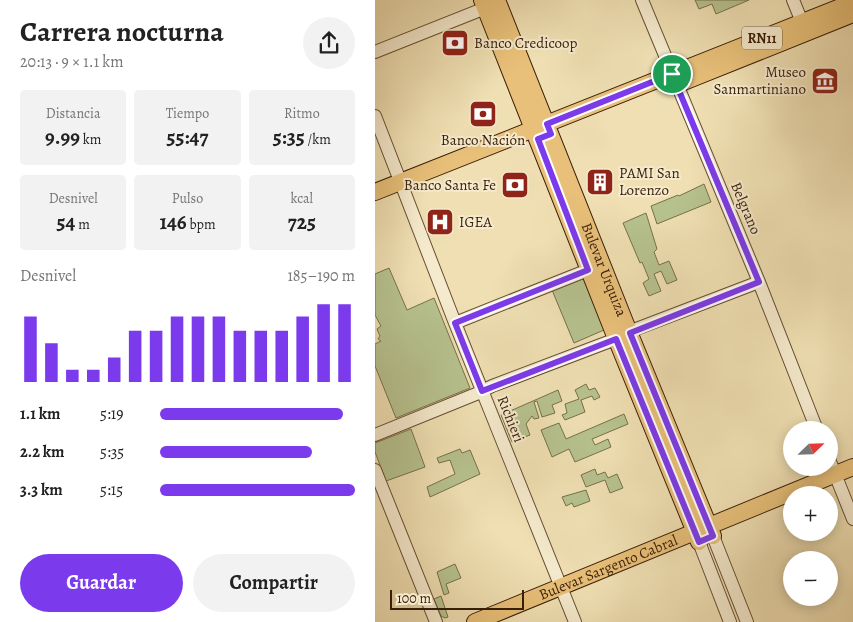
<!DOCTYPE html>
<html lang="es">
<meta charset="utf-8">
<style>
:root{--surface:#fff;--page:#f2f2f2;--text:#222;--muted:#767676;--accent:#7c3aed}
body{margin:0;font-family:Alegreya,serif;background:var(--page);color:var(--text);height:100vh;display:flex;flex-direction:column;font-size:19px;white-space:nowrap}
*{box-sizing:border-box;margin:0}
p{font-size:16px;color:var(--muted)}
.icon{flex:none;width:28px;height:28px;fill:none;stroke:currentColor;stroke-width:2;stroke-linecap:round;stroke-linejoin:round}
.map{position:relative;flex:1;overflow:hidden}
.drawer{display:flex;flex-direction:column;background:var(--surface);width:375px}
.drawer>*{flex:none}
.needle{width:32px;rotate:67deg}
.controls{position:absolute;left:408px;top:421px;display:grid;gap:10px}
.controls a{display:grid;place-items:center;width:55px;height:55px;border-radius:50%;background:var(--surface);box-shadow:0 2px 12px #0003;font-size:25px}
.scale{position:absolute;left:15px;bottom:12px;width:134px;box-sizing:border-box;padding-left:5px;border:2px solid #391e08;border-top:0;font-size:14px;line-height:18px;white-space:nowrap;color:#391e08;-webkit-text-stroke:4px #f5eacd;paint-order:stroke}
.pin{position:absolute;display:grid;place-items:center;width:42px;height:42px;color:#fff;margin:-21px;border:2px solid #fff;border-radius:50%;box-shadow:0 1px 5px #0007}
.round{display:grid;place-items:center;flex:none;width:52px;height:52px;border-radius:26px;background:var(--page)}
.overview{display:flex;align-items:center;justify-content:space-between;height:85px;padding:0 20px}
h1{font-size:28px;font-weight:700;line-height:38px}
.figures{display:grid;grid-template-columns:repeat(3,1fr);gap:8px;height:85px;padding:5px 20px}
.figures div{display:grid;align-content:center;border-radius:5px;background:var(--page);text-align:center}
.figures b{font-size:21px;font-weight:700}
.figures small{font-size:14px;font-weight:400}
.figures p{font-size:14px}
.chart{height:140px;padding:10px 20px}
.chart p{display:flex;justify-content:space-between}
.chart svg{width:100%;height:90px;margin-top:5px;stroke:var(--accent);stroke-width:6}
.button{display:flex;gap:10px;margin-top:auto;padding:10px 20px}
.button a{flex:1;height:58px;border-radius:30px;background:var(--accent);color:#fff;font-size:20px;font-weight:700;line-height:58px;text-align:center}
.button a+a{background:var(--page);color:var(--text)}
ul{padding:0 20px;list-style:none;font-size:16px}
li{display:grid;grid-template-columns:80px 60px 1fr;align-items:center;height:38px}
li i{height:12px;border-radius:6px;background:var(--accent)}
main{display:flex;flex:1;min-height:0}
.map>svg:first-child{display:block}
.green{fill:#b6c28e;stroke:#78704b}
.lines{fill:none;stroke-linecap:round;stroke-linejoin:round}
.minor-casing{stroke:#664e32;stroke-width:14}
.major-casing{stroke:#391e08;stroke-width:18}
.minor{stroke:#f5eacd;stroke-width:12}
.major{stroke:#e8c079;stroke-width:16}
.route-casing{stroke:#fff;stroke-width:10}
.route{stroke:#7c3aed;stroke-width:6}
.labels{text-anchor:middle;dominant-baseline:central;stroke-width:4;stroke-linejoin:round;paint-order:stroke}
.shield{fill:#f5eacd;stroke:#715b43;stroke-width:1}
.shield-label{font-size:14px;font-weight:bold;fill:#391e08}
.poi-label{font-size:15px;fill:#391e08;stroke:#f5eacd;text-anchor:start}
.street-label{font-size:15px;fill:#391e08;stroke:#f5eacd}
</style>
<main>
<section class="drawer">
<div class="overview"><div><h1>Carrera nocturna</h1><p>20:13 · 9 × 1.1 km</p></div><a class="round"><svg class="icon" aria-label="share" viewBox="0 0 24 24"><path d="M12 15V3M7 8l5-5 5 5M5 13v7h14v-7"/></svg></a></div>
<div class="figures">
<div><p>Distancia</p><b>9.99<small> km</small></b></div>
<div><p>Tiempo</p><b>55:47</b></div>
<div><p>Ritmo</p><b>5:35<small> /km</small></b></div>
</div>
<div class="figures">
<div><p>Desnivel</p><b>54<small> m</small></b></div>
<div><p>Pulso</p><b>146<small> bpm</small></b></div>
<div><p>kcal</p><b>725</b></div>
</div>
<div class="chart"><p><span>Desnivel</span>185–190 m</p>
<svg viewBox="0 0 160 44" preserveAspectRatio="none"><path d="M5 44V12M15 44V25M25 44V38M35 44V38M45 44V32M55 44V19M65 44V19M75 44V12M85 44V12M95 44V12M105 44V19M115 44V19M125 44V19M135 44V12M145 44V6M155 44V6"/></svg>
</div>
<ul>
<li><b>1.1 km</b>5:19<i style="width:94%"></i></li>
<li><b>2.2 km</b>5:35<i style="width:78%"></i></li>
<li><b>3.3 km</b>5:15<i style="width:100%"></i></li>
</ul>
<div class="button"><a>Guardar</a><a>Compartir</a></div>
</section>
<div class="map">
<svg width="478" height="622" viewBox="0 0 478 622">
<rect width="100%" height="100%" fill="#efdfb2"/>
<filter id="stains"><feTurbulence type="fractalNoise" baseFrequency=".004" numOctaves="4"/><feColorMatrix values="0 0 0 0 .2 0 0 0 0 .09 0 0 0 0 .02 0 0 0 .5 -.17"/></filter>
<radialGradient id="worn" r=".72"><stop offset=".6" stop-color="#630" stop-opacity="0"/><stop offset="1" stop-color="#630" stop-opacity=".3"/></radialGradient>
<!-- green -->
<path class="green" d="M320,0h54l-33,14 -4,-10 -13,5z
M329,184l7,18 -54,22 -6,-18 27,-11 1,1z
M271,213l11,36 -3,3 5,13 10,-4 8,19 -10,4 -6,-13 -7,3 7,17 -12,5 -6,-13 6,-4 -7,-17 -2,1 -17,-40z
M14,268l18,42 27,-12 36,90 -74,30 -21,-52v-22l6,-3 -3,-2 2,-3 -3,-7 4,-3 -6,-11v-41z
M208,277l21,53 -30,13 -22,-53z
M211,384l3,6 6,-2 5,9 -6,3 -2,-4 -11,4 4,12 -20,8 -3,-5 5,-2 -2,-9 14,-5 -4,-9z
M183,390l4,11 -10,4 3,8 -13,4 -5,-16 -3,1 5,16 -5,1 -2,-3 -6,8 4,11 -18,7 -11,-27z
M249,414l4,10 -36,15 3,6 13,-6 3,8 -36,15 -6,-13 -17,8 -11,-27 18,-7 7,16z
M36,429l14,38 -39,14 -11,-29v-9z
M85,449l2,4 8,-3 10,24 -50,23 -3,-10 28,-13 -5,-14 -11,3 -2,-5z
M220,469l2,6 8,-3 3,6 9,-4 6,14 -13,5 -5,-13 -19,7 -5,-12z
M211,490l4,11 -16,6 -2,-4 -6,3 -4,-9z
M80,564l6,14 -15,6 3,9 -5,2 -7,-23z
M66,596l7,21 -3,1 -4,-2 -7,-17z"/>
<g class="lines">
<!-- minor casing -->
<g class="minor-casing">
<path id="minor" d="M267,0l117,282 58,148
M418,0l9,22
M0,52l118,-47
M0,116l80,207 120,299
M80,323l133,-53
M0,435l101,-41 16,-8 124,-47c6,-5 13,-6 20,-10l123,-47
M454,459l24,60
M0,470l61,152
M338,536l34,86
M324,542l31,80"/>
</g>
<!-- major casing -->
<g class="major-casing">
<g id="major">
<path d="M107,0l131,331 86,211"/>
<path id="s1" d="M122,0l130,327 86,209"/>
<path d="M306,83l172,-69"/>
<path d="M0,192l478,-190"/>
<path id="s2" d="M100,622l378,-155"/>
</g>
</g>
<!-- minor -->
<use href="#minor" class="minor"/>
<!-- major -->
<use href="#major" class="major"/>
</g>
<g class="lines">
<!-- route casing -->
<g class="route-casing">
<path id="route" d="M297,74l87,208 -129,51 83,203 -14,6 -83,-203 -134,52 -27,-68 133,-53 -50,-131 13,-5 -4,-10z"/>
</g>
<!-- route -->
<use href="#route" class="route"/>
</g>
<!-- icons -->
<defs>
<g id="bank-square" transform="scale(1.4375)"><rect x="-9" y="-9" width="18" height="18" rx="4" fill="#8f2418" stroke="#f5eacd"/><path d="M-6-4H6V4H-6ZM0-2.3a2.3 2.3 0 1 0 0 4.6a2.3 2.3 0 1 0 0-4.6Z" fill="#fff"/></g>
<g id="museum-square" transform="scale(1.4375)"><rect x="-9" y="-9" width="18" height="18" rx="4" fill="#8f2418" stroke="#f5eacd"/><path d="M0-6L6-3V-2H-6V-3ZM-5-1h2V3h-2ZM-1-1h2V3h-2ZM3-1h2V3H3ZM-6 4H6V6H-6Z" fill="#fff"/></g>
<g id="building-square" transform="scale(1.4375)"><rect x="-9" y="-9" width="18" height="18" rx="4" fill="#8f2418" stroke="#f5eacd"/><path d="M-4-6H4V6H1V3H-1V6H-4ZM-2.5-4.3h1.7v1.8h-1.7ZM.8-4.3h1.7v1.8H.8ZM-2.5-1h1.7V.8h-1.7ZM.8-1h1.7V.8H.8Z" fill="#fff"/></g>
<g id="hospital-square" transform="scale(1.4375)"><rect x="-9" y="-9" width="18" height="18" rx="4" fill="#8f2418" stroke="#f5eacd"/><path d="M-5-5h3v3.5h4V-5h3V5h-3V1.5h-4V5h-3Z" fill="#fff"/></g>
</defs>
<g fill-rule="evenodd">
<use href="#bank-square" x="80" y="43"/>
<use href="#museum-square" x="450" y="81"/>
<use href="#bank-square" x="108" y="114"/>
<use href="#building-square" x="225" y="182"/>
<use href="#bank-square" x="140" y="185"/>
<use href="#hospital-square" x="65" y="222"/>
</g>
<g class="labels">
<!-- shield labels -->
<rect class="shield" x="367" y="26.5" width="40" height="23" rx="4"/>
<g class="shield-label">
<text x="387" y="38">RN11</text>
</g>
<!-- poi labels -->
<g class="poi-label">
<text x="99" y="43">Banco Credicoop</text>
<text x="431" y="72" text-anchor="end">Museo<tspan x="431" dy="17">Sanmartiniano</tspan></text>
<text x="108" y="140" text-anchor="middle">Banco Nación</text>
<text x="244" y="173">PAMI San<tspan x="244" dy="17">Lorenzo</tspan></text>
<text x="121" y="185" text-anchor="end">Banco Santa Fe</text>
<text x="84" y="222">IGEA</text>
</g>
<!-- street labels -->
<g class="street-label">
<text transform="translate(371 208) rotate(67)">Belgrano</text>
<text stroke="none"><textPath href="#s1" startOffset="290">Bulevar Urquiza</textPath></text>
<text transform="translate(136 419) rotate(68)">Richieri</text>
<text stroke="none"><textPath href="#s2" startOffset="144">Bulevar Sargento Cabral</textPath></text>
</g>
</g>
<rect width="100%" height="100%" filter="url(#stains)"/>
<rect width="100%" height="100%" fill="url(#worn)"/>
</svg>
<div class="controls">
<a><svg class="needle" viewBox="-14 -14 28 28"><path d="M0-13l5 13h-10z" fill="#e53935"/><path d="M0 13l5-13h-10z" fill="#767676"/></svg></a>
<a>+</a>
<a>−</a>
</div>
<div class="scale">100 m</div>
<div class="pin" style="left:297px;top:74px;background:#1e9e55"><svg class="icon" aria-label="arrive" viewBox="0 0 24 24"><path d="M6 21V4h12l-3 4 3 4H6"/></svg></div>
</div>
</main>
